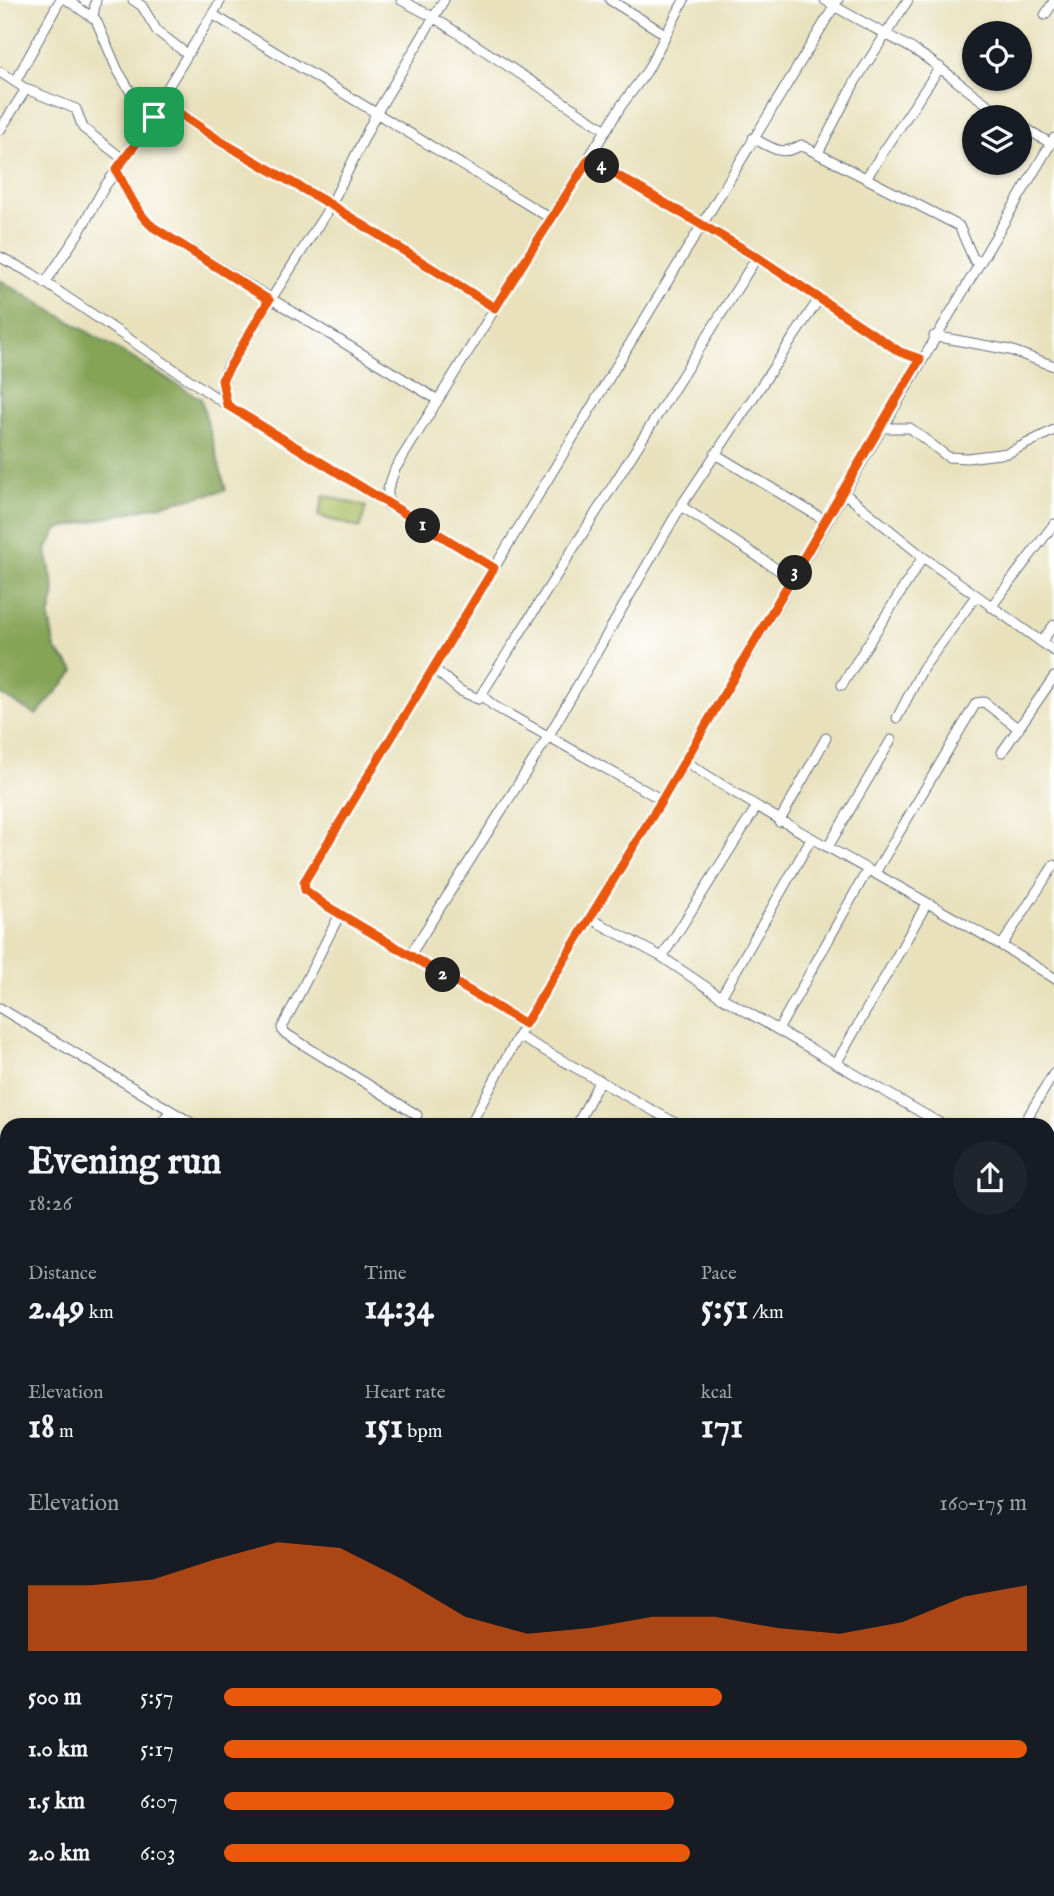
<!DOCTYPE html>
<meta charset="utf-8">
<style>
:root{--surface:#171b24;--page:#20242c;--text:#f1f3f6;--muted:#9ea1a6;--accent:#ea580c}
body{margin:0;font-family:"IM FELL English",serif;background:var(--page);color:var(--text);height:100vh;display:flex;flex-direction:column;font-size:26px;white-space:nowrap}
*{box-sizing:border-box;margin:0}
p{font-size:23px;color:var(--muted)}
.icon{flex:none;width:38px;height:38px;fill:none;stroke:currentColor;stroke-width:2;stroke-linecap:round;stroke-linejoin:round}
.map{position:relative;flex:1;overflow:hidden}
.drawer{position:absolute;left:0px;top:1118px;width:1055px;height:779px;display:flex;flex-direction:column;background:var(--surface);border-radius:21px 21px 0 0;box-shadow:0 2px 5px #0004}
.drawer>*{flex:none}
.fabs{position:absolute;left:962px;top:21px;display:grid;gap:14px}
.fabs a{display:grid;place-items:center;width:70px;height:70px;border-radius:50%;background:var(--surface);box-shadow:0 2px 5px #0004;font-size:35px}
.pin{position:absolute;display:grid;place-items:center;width:60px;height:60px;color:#fff;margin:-30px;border-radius:14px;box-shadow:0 4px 10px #0006}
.km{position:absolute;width:35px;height:35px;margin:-18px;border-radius:50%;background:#222;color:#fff;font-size:19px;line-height:35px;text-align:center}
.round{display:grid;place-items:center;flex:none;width:74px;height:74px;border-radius:37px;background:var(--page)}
.head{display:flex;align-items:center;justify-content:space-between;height:119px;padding:0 28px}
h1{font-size:38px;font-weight:800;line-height:52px}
.stats{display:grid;grid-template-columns:repeat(3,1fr);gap:10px;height:119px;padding:7px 28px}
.stats div{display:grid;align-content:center}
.stats b{font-size:35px;font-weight:800}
.stats small{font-size:19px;font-weight:400}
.stats p{font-size:19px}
.chart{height:196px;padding:14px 28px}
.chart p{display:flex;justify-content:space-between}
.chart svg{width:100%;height:126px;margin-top:7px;fill:var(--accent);opacity:.7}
ul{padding:0 28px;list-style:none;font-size:23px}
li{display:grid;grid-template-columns:112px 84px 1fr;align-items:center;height:52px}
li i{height:18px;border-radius:9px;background:var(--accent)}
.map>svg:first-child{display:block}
.green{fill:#a9bc60;stroke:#62765f;stroke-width:2}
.forest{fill:#86a456;stroke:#506a5a;stroke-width:2}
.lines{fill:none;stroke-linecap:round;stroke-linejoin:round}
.minor-casing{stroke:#636d7f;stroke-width:11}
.minor{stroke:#fff;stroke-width:9}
.route-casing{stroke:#fff;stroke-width:14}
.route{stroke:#ea580c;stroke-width:9}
</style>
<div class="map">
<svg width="1054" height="1896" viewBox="0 0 1054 1896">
<rect width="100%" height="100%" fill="#fff"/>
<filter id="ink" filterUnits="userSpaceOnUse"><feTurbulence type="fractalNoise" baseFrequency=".0143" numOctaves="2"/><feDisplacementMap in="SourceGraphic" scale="14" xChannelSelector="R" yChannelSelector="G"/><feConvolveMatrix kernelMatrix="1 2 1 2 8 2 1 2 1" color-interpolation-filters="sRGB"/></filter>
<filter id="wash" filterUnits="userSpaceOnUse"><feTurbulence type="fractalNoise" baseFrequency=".00686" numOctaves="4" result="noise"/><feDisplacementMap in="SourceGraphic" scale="28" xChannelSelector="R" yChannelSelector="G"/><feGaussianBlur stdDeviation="1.57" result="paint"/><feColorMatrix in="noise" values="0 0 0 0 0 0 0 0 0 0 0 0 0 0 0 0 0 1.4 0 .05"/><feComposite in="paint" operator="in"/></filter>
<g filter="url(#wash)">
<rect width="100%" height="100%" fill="#e8e1bc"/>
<!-- green -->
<path class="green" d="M324,495l42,12 -6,21 -42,-12z"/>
<!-- forest -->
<path class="forest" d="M0,280l201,119 25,91 -168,39 -12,21 9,43 -6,25 6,31 20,22 -39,44 -36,-21z"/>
</g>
<g filter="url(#ink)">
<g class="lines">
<!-- minor casing -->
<g class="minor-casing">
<path id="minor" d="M67,0l29,20 21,49 33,56
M133,0l9,6 15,25 30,23
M401,0l32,17 173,113
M610,0l55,34
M825,0c30,20 64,34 94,53 31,20 56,46 88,64
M212,14l338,204
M1045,15l9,-14
M93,17l3,-17
M0,72l26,17 50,20 7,19 40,31
M15,82l45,-82
M160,100l60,41 111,64 164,103
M1020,125l30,18
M0,130l26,-41
M753,138c19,10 29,19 48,7l158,81 15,34h6
M819,151l37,-71 52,-80
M589,159l168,98 143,95 20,7
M116,170l27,48 10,9 285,173
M866,178l74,-111
M0,257l31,16 196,132 267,163
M45,283l33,-49 27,-48 45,-61 10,-25 61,-100
M934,336l76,14 44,16
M227,405l-5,-15 4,-20 105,-165 45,-91 68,-114
M880,428h30l38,29 19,1 41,-5 46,-23
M715,454l111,67
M843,492l80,65 131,94
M388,505v-16l7,-20 226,-363 26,-35 37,-71
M681,506l111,73
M991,607l63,-83
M1041,642l13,-17
M433,668l26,22 19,9 3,-4 13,11 168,94
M842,685l81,-128
M481,695l276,-438
M897,718l26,-50 53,-72
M1002,752l52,-75
M685,761c119,79 249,140 369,217
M779,822l47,-84
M828,847l63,-107
M875,873l101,-170 8,-1 35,27
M340,914l-58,114 1,4 134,83
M589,918l73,39 59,40 222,128
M1002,945l52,-80
M410,955l138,-218 133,-231 138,-207
M662,957l94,-149
M721,997l90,-158
M0,1008l195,117
M525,1024l-200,-119 -20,-15 -1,-8 534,-882
M778,1030l90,-161
M520,1037l159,88
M837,1062l90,-159
M160,1125l10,-14
M470,1125l55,-101 137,-224 392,-662
M577,1125l23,-45
M1023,1125l31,-52
M0,1194l7,4
M1048,1199l6,3
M1048,1252l6,-10
M0,1260l7,4
M1048,1417l6,3
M0,1427l7,5
M0,1483l7,-10
M1048,1532l6,-12
M0,1559l7,5 -7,6
M0,1695l7,4
M1048,1827l6,-10
M0,1872l7,6
M1048,1873l6,4
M33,1890l9,6
M94,1890l12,6
M548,1890l4,6
M784,1890l14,6
M19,1896l3,-6
M325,1896l3,-6
M399,1896l3,-6
M489,1896l3,-6
M574,1896l4,-6
M656,1896l1,-1
M728,1896l3,-6
M899,1896l2,-6
M1014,1896l2,-6"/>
</g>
<!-- minor -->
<use href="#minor" class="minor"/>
</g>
</g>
<g class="lines" filter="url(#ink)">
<!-- route casing -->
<g class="route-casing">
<path id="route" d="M160,100l60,41 111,64 164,103 94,-149 168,98 143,95 20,7 -258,441 -137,224 -200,-119 -20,-15 -1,-8 190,-314 -267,-163 -5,-25 47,-80 -116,-73c-17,-14 -26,-38 -37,-57l34,-45z"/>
</g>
<!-- route -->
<use href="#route" class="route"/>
</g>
</svg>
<div class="fabs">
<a><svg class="icon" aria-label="locate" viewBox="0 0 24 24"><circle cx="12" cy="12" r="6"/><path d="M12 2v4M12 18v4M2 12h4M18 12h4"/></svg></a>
<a><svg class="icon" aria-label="layers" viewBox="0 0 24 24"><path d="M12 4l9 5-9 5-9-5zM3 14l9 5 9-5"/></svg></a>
</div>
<div class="pin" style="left:154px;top:117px;background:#1e9e55"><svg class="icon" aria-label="arrive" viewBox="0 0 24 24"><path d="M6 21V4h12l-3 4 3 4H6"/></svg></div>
<b class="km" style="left:423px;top:526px">1</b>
<b class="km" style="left:443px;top:975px">2</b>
<b class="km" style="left:795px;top:573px">3</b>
<b class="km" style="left:602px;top:166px">4</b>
<section class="drawer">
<div class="head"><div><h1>Evening run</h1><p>18:26</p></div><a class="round"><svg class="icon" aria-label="share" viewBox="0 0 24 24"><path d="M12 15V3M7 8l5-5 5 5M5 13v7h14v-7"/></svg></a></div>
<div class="stats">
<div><p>Distance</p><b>2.49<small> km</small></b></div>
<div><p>Time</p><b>14:34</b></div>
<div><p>Pace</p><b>5:51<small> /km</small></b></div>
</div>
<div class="stats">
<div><p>Elevation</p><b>18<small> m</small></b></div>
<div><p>Heart rate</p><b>151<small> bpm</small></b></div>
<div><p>kcal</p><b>171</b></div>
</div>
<div class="chart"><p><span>Elevation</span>160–175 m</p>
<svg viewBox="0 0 160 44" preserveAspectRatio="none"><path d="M0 44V21L10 21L20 19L30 12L40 6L50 8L60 19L70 32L80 38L90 36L100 32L110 32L120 36L130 38L140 34L150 25L160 21V44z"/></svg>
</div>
<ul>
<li><b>500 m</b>5:57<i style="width:62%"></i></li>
<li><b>1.0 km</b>5:17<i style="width:100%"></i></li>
<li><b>1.5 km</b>6:07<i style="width:56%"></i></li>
<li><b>2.0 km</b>6:03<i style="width:58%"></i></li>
</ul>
</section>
</div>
